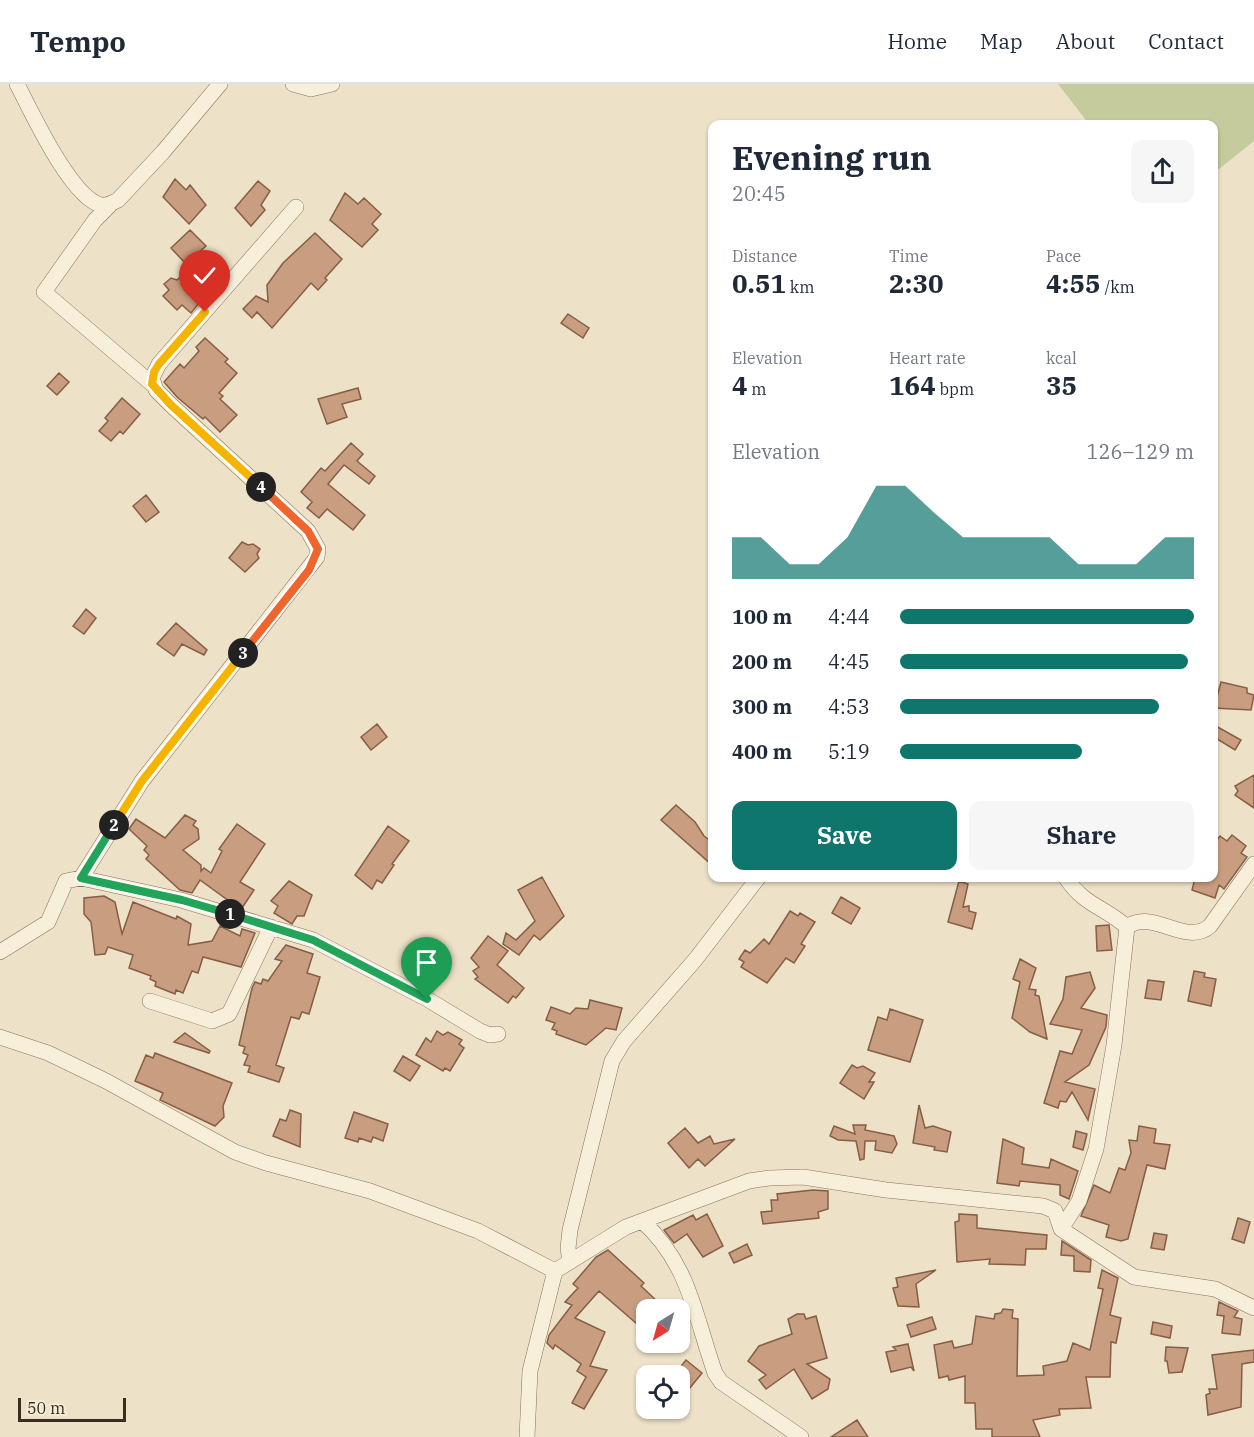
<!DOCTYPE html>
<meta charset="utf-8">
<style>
:root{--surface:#fff;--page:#f6f6f7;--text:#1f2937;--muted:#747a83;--line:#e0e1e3;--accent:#0f766e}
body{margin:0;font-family:"IBM Plex Serif",serif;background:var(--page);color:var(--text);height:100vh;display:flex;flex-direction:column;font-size:22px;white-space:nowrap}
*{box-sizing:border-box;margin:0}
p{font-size:20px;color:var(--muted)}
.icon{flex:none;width:33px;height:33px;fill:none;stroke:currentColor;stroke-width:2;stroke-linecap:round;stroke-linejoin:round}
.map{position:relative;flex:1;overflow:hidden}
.details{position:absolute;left:708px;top:36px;width:510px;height:762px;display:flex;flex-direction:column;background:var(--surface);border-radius:12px;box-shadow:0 2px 4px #0004}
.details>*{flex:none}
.needle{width:39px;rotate:217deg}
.buttons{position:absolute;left:636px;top:1215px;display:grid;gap:12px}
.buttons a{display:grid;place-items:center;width:54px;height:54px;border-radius:12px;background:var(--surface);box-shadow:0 2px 4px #0004;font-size:30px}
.scale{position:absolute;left:18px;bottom:15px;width:108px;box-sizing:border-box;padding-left:6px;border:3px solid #392c20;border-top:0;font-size:16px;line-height:21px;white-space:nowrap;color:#392c20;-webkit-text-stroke:4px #f4ecd7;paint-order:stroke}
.pin{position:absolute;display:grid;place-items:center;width:51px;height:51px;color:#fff;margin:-62px -26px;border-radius:50% 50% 50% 0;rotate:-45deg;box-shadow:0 0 6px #0007}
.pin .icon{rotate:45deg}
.km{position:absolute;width:30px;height:30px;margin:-15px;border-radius:50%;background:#222;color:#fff;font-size:16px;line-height:30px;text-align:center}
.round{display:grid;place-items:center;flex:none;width:63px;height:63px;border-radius:12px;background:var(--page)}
.summary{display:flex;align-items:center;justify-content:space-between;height:102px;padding:0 24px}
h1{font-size:33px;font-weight:700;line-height:45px}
.metrics{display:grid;grid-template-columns:repeat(3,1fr);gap:9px;height:102px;padding:6px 24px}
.metrics div{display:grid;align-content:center}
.metrics b{font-size:26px;font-weight:700}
.metrics small{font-size:16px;font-weight:400}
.metrics p{font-size:16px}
.chart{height:168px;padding:12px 24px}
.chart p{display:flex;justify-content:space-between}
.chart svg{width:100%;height:108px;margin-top:6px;fill:var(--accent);opacity:.7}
.button{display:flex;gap:12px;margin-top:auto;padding:12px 24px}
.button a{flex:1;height:69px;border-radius:12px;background:var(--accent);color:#fff;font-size:24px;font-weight:700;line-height:69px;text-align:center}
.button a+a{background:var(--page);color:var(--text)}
ul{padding:0 24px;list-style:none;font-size:20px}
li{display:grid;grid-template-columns:96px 72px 1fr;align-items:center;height:45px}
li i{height:15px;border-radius:8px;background:var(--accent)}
header{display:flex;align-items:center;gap:36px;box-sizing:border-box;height:84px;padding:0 30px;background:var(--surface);border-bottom:2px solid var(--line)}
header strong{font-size:28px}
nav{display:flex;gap:33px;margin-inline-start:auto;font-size:21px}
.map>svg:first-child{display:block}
.green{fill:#c5cb9c}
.building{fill:#c99d7f;stroke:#865e44;stroke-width:1.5}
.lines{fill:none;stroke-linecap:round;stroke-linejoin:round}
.street-casing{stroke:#88745d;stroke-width:16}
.street{stroke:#f8efdb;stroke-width:15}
.split-1-casing{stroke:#fff;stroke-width:12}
.split-2-casing{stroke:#fff;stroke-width:12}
.split-3-casing{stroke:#fff;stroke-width:12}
.split-4-casing{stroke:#fff;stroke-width:12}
.split-5-casing{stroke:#fff;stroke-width:12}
.split-1{stroke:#22a559;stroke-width:8}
.split-2{stroke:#22a559;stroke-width:8}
.split-3{stroke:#f5b400;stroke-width:8}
.split-4{stroke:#f0652b;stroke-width:8}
.split-5{stroke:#f5b400;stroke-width:8}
</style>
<header>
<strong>Tempo</strong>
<nav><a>Home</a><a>Map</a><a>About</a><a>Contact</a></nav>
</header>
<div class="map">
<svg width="1254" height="1353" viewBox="0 0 1254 1353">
<rect width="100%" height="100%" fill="#ede1c8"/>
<!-- green -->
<path class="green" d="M1058,0h196v57l-40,32v-49h-125z"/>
<!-- building -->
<path class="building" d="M175,95l11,11 4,-5 16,20 -17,19 -26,-27z
M258,97l12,10 -9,14 4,5 -14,16 -16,-18z
M345,109l13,11 6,-6 17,16 -9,10 6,6 -16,17 -32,-27z
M190,146l16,16 -20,18 -15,-16z
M315,149l27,26 -17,19 2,2 -9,10 -7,-7 -39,45 -15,-16 -5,6 -9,-9 13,-13 12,6 -1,-17 16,-22z
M185,188l15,15 -4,4 7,7 -12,15 -9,-8 -5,5 -14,-14 6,-6 -5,-6 7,-6 6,2z
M568,230l21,14 -6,10 -22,-15z
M205,254l23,21 -3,3 12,11 -18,20 4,3 -3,3 17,16 -17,17 -15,-15 -2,2 -26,-22 -13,-15 16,-18 4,4 15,-17 -3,-4z
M59,289l10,9 -12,13 -10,-9z
M358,304l3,11 -19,5 5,13 -20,7 -9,-25z
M122,314l18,16 -17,20 -3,-3 -9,10 -12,-10 9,-10 -3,-3z
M351,359l12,11 -6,7 18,15 -6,8 -25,-19 -16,19 37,31 -12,15 -26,-21 -8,9 -12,-10 5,-6 -11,-10 20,-24 4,3z
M146,411l13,17 -13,10 -13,-16z
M242,458l6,3 5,-1 7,5 -3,5 2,4 -14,14 -16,-14z
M86,525l10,9 -12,16 -11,-8z
M176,539l31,27 -3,5 -22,-11 -8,12 -17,-12z
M1221,598l26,6v5l7,2 -3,15 -37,-2z
M377,640l10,13 -16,13 -10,-13z
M1214,641l27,15 -6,10 -21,-13z
M1254,691v33l-19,-13 3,-4 -3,-5z
M676,721l19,17 9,14 8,6v23l-51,-45z
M185,731l11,6 -3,4 5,4 1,10 -16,11 18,15v6l3,-3 7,5 11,-22 -3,-2 18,-25 28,20 -25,38 14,8 -12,18 -6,-2 -36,-26 -8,13 -12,-3 -34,-31 3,-4 -5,-5 3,-4 -18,-17 7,-10 29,19z
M388,742l21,15 -17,23 2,1 -12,18 -5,-3 -5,9 -17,-14z
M1232,751l14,11 -5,7 6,4 -23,32 -5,-4 -4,13 -23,-8 3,-12h19v-34l6,-8 7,5z
M542,793l22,39 -24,24 -6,-5 -15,20 -16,-11 3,-11 10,7 19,-19 -17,-31z
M289,797l23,14 -8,21h-7l-5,8 -18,-11 4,-7 -7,-5z
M959,797l9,3 -5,23 6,-1v5l7,2 -4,16 -24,-7z
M104,812l11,6 7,32 11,-32 43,17 1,-3 14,8 -3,21 24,-4 8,-15 20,10 2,-7 13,4 -14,34 -38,-10 -5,16 -6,-2 -9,22 -7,-3 -1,4 -20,-8 1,-4 -6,-3 1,-3 -22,-8 4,-13 -25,-8 -3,7 -10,1 -4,-33 -7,-8v-16z
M841,813l19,11 -9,16 -19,-11z
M790,827l8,5 2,-3 15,9 -14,22 4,2 -11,17 -8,-5 -19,25 -26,-16 3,-5 -5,-3 6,-9 5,3 14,-14 5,5z
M1109,841l3,25 -15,1 -1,-25z
M488,852l20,15 -11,14 27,23 -8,10 -3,-2 -5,7 -33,-24 3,-2 -5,-6 6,-4 -8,-9z
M286,861l27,9 -6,19 13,4 -11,37 -7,-2 -3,7 -8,-2 -15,48 8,3 -5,14 -31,-10 2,-6 -6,-1 4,-10 -5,-2 2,-6 -6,-2 13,-57 3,-6 6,2 2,-5 5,2 14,-20 -7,-2z
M1020,875l16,9 -7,21 7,1 -1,5 4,1 8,43 -17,-7 -18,-14 8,-36 -7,-3z
M1194,887l11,2 -1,4 12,2 -5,27 -23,-5z
M1090,888l5,16 -14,20 26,7 -1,12 -17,38 -24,17 30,7 -7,31 -16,-28 -6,10 -6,-1 -2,7 -14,-5 16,-52 12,3 10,-24 -32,-6 13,-25 3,-22z
M1148,896l16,2 -3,18 -16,-2z
M590,916l32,8 -6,22 -10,-2 -20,17 -30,-11 1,-3 -5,-2 3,-6 -9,-3 5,-13 19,7 6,-6 12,1z
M890,925l33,11 -13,42 -42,-12 10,-33 9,3z
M437,947l6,4 5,-3 14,8 -3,4 5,4 -14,23 -5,-3 -2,3 -27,-16 10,-17 5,4z
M185,949l25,18 -1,2 -35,-11z
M155,969l77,30 -9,23 1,11 -9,9 -55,-26 3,-7 -28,-12 11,-26 7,3z
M403,972l17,10 -10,15 -16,-10z
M852,981l5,3 6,-2 12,7 -6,9h5l-10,17 -24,-16z
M919,1021l6,23 8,-2 18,6 -4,20 -13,-2 1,-3 -22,-4z
M290,1026l11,4 -1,33 -27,-11 7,-17 6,2z
M354,1028l34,12 -5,17 -10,-4 -2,5 -12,-4 -1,4 -13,-4z
M853,1041h13l-1,5 29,6 3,8 -5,9 -17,-3 1,-9h-11l-1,18 -4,1 -4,-19 -18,-1 -8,-4 4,-10 21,8z
M1139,1042l17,3 -2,14 16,2 -5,24 -18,-4 -19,74 -7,2 -15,-4 3,-12 -28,-9 13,-31 16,8 9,-25 6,2 6,-17 -2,-13 8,1z
M685,1044l13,15 12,-7 4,8 21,-5 -30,27 -7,-7 -9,9 -21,-25z
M1076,1047l11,3 -4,16 -10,-3z
M1003,1055l21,9 -2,16 27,4 2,-9 27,12 -9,28 -9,-4v-10l-40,-4 -1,5 -22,-3z
M813,1106l15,1v18l-10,3 1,6 -56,6 -2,-12 11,-1 -1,-11h7l-1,-6z
M707,1130l16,32 -20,11 -16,-23 -13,9 -10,-13 29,-15 3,5z
M959,1130l18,1v13l70,7 -1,14h-20l-1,16 -36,-1 1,-5 -33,3 -2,-40 4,-1z
M1238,1134l12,4 -6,21 -12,-4z
M1154,1149l13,2 -3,15 -13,-2z
M1062,1157l29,19 -1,12 -16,-1v-15l-13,-1z
M747,1160l5,11 -18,8 -5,-10z
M608,1166l36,33 -3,3 17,16 -7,8h-5v14l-5,-5 -4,5 -38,-33 -24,27 30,14 -15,34 17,4 -23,39 -12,-6 14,-26 -9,-6 4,-7 -26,-19 -2,4 -6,-6 2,-8 23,-30 -7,-3 13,-14 -5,-4 23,-27z
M936,1186l-20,14 3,23 -21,-1 -5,-18 5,-1 -2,-9z
M1102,1186l16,8 -8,37 11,3 -5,25 -5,-1 -1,35h-24l5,31 -32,1 1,6 -27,5 7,17h-48v-8h-16l-1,-26h-10v-27l-16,4 -1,-4 -9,2 -5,-33 18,-4 2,7 18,-4 4,-28 18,3 1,-5 6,-1 2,-4 10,1 -1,8 6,1 -1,57 27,-1 -1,-9 24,-5 6,-18 17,7 13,-61 -5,-1z
M1219,1218l19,9 -4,6 8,2 -2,16 -18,-2 2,-17 -7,-1z
M797,1230h7l2,5 10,-3 11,42 -20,6 23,15 -2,10 -16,10 -18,-30 -28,20 -7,-9 7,-5 -18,-14 11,-15 33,-12 -4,-15z
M932,1233l4,12 -25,8 -4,-12z
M1153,1238l19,4 -2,12 -19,-4z
M908,1260l6,27 -3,-4 -20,5 -5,-20 10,-2 -3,-3z
M1166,1263l22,1 -6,24 -13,1 -2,-12h-2z
M1254,1266v12l-12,2 -1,43 -33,8 -2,-20 4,-2 -1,-4h8l-5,-34z
M686,1276l16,13 -22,27v-24h-7z
M857,1336l11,17h-37z"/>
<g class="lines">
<!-- street casing -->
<g class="street-casing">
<path id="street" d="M17,0c14,27 54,114 84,121 7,1 11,-2 17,-5l45,-48 57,-68
M293,0l18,5 21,-5
M110,121l-15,15 -51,72 108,92
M81,794l61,-97 175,-224 1,-8 -10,-18 -137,-126 -15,-15 -4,-12 7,-14 137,-157
M1066,794c19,28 37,28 61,49
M1127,843c26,-19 59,20 83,-1l44,-62
M0,868l48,-30 18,-41 15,-3 100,22 132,40 114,59 53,32 10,4 8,-1
M150,917l62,20 17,-7 42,-87
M0,953l48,16 58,28 129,71 31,11 104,28 108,40 77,40
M642,1137c47,42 53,95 73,152l6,9 80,55
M1061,1145l18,-28 17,-52 18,-104 13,-118
M570,1178l-2,-14 2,-18 42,-169 12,-20 71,-81 63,-82
M527,1353l3,-66 25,-100 71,-44 123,-46 20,-3 34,-1 83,13 157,16 12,5 6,18 73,48 81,12 39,19"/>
</g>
<!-- street -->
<use href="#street" class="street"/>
</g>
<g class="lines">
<!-- split-1 casing -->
<g class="split-1-casing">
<path id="split-1" d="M230,830l83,26 114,59"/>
</g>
<!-- split-2 casing -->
<g class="split-2-casing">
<path id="split-2" d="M114,741l-33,53 101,22 48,14"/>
</g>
<!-- split-3 casing -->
<g class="split-3-casing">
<path id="split-3" d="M114,741l28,-44 101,-128"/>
</g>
<!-- split-4 casing -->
<g class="split-4-casing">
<path id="split-4" d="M243,569l66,-83 9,-21 -10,-18 -47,-44"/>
</g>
<!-- split-5 casing -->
<g class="split-5-casing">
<path id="split-5" d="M205,228l-46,52 -5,8 -2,12 19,21 90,82"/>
</g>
<!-- split-1 -->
<use href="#split-1" class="split-1"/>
<!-- split-2 -->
<use href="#split-2" class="split-2"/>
<!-- split-3 -->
<use href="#split-3" class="split-3"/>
<!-- split-4 -->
<use href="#split-4" class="split-4"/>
<!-- split-5 -->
<use href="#split-5" class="split-5"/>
</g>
</svg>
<div class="buttons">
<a><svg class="needle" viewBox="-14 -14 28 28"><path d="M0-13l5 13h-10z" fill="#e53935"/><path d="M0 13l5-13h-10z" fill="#747a83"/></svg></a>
<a><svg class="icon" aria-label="locate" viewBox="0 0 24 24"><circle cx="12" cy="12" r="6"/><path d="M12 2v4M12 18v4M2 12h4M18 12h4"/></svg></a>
</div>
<div class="scale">50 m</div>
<div class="pin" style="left:427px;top:915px;background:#1e9e55"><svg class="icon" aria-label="arrive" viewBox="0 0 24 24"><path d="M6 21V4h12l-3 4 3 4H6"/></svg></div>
<div class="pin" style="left:205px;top:228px;background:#d93025"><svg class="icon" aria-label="check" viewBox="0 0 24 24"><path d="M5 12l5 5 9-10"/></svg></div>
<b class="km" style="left:230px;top:830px">1</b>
<b class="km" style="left:114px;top:741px">2</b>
<b class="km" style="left:243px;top:569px">3</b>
<b class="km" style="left:261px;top:403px">4</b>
<section class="details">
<div class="summary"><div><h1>Evening run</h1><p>20:45</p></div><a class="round"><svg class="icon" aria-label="share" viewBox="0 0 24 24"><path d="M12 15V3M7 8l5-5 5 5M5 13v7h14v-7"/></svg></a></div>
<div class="metrics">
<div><p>Distance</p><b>0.51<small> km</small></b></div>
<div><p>Time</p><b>2:30</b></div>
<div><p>Pace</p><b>4:55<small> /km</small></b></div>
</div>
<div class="metrics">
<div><p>Elevation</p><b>4<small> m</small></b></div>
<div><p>Heart rate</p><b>164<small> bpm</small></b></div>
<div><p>kcal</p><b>35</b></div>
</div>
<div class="chart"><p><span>Elevation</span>126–129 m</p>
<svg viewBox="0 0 160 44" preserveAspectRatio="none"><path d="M0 44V27L10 27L20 38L30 38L40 27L50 6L60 6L70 17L80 27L90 27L100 27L110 27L120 38L130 38L140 38L150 27L160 27V44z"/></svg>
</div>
<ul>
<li><b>100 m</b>4:44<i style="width:100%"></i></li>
<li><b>200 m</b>4:45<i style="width:98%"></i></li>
<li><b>300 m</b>4:53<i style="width:88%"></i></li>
<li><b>400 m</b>5:19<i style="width:62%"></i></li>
</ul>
<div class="button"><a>Save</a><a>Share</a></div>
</section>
</div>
